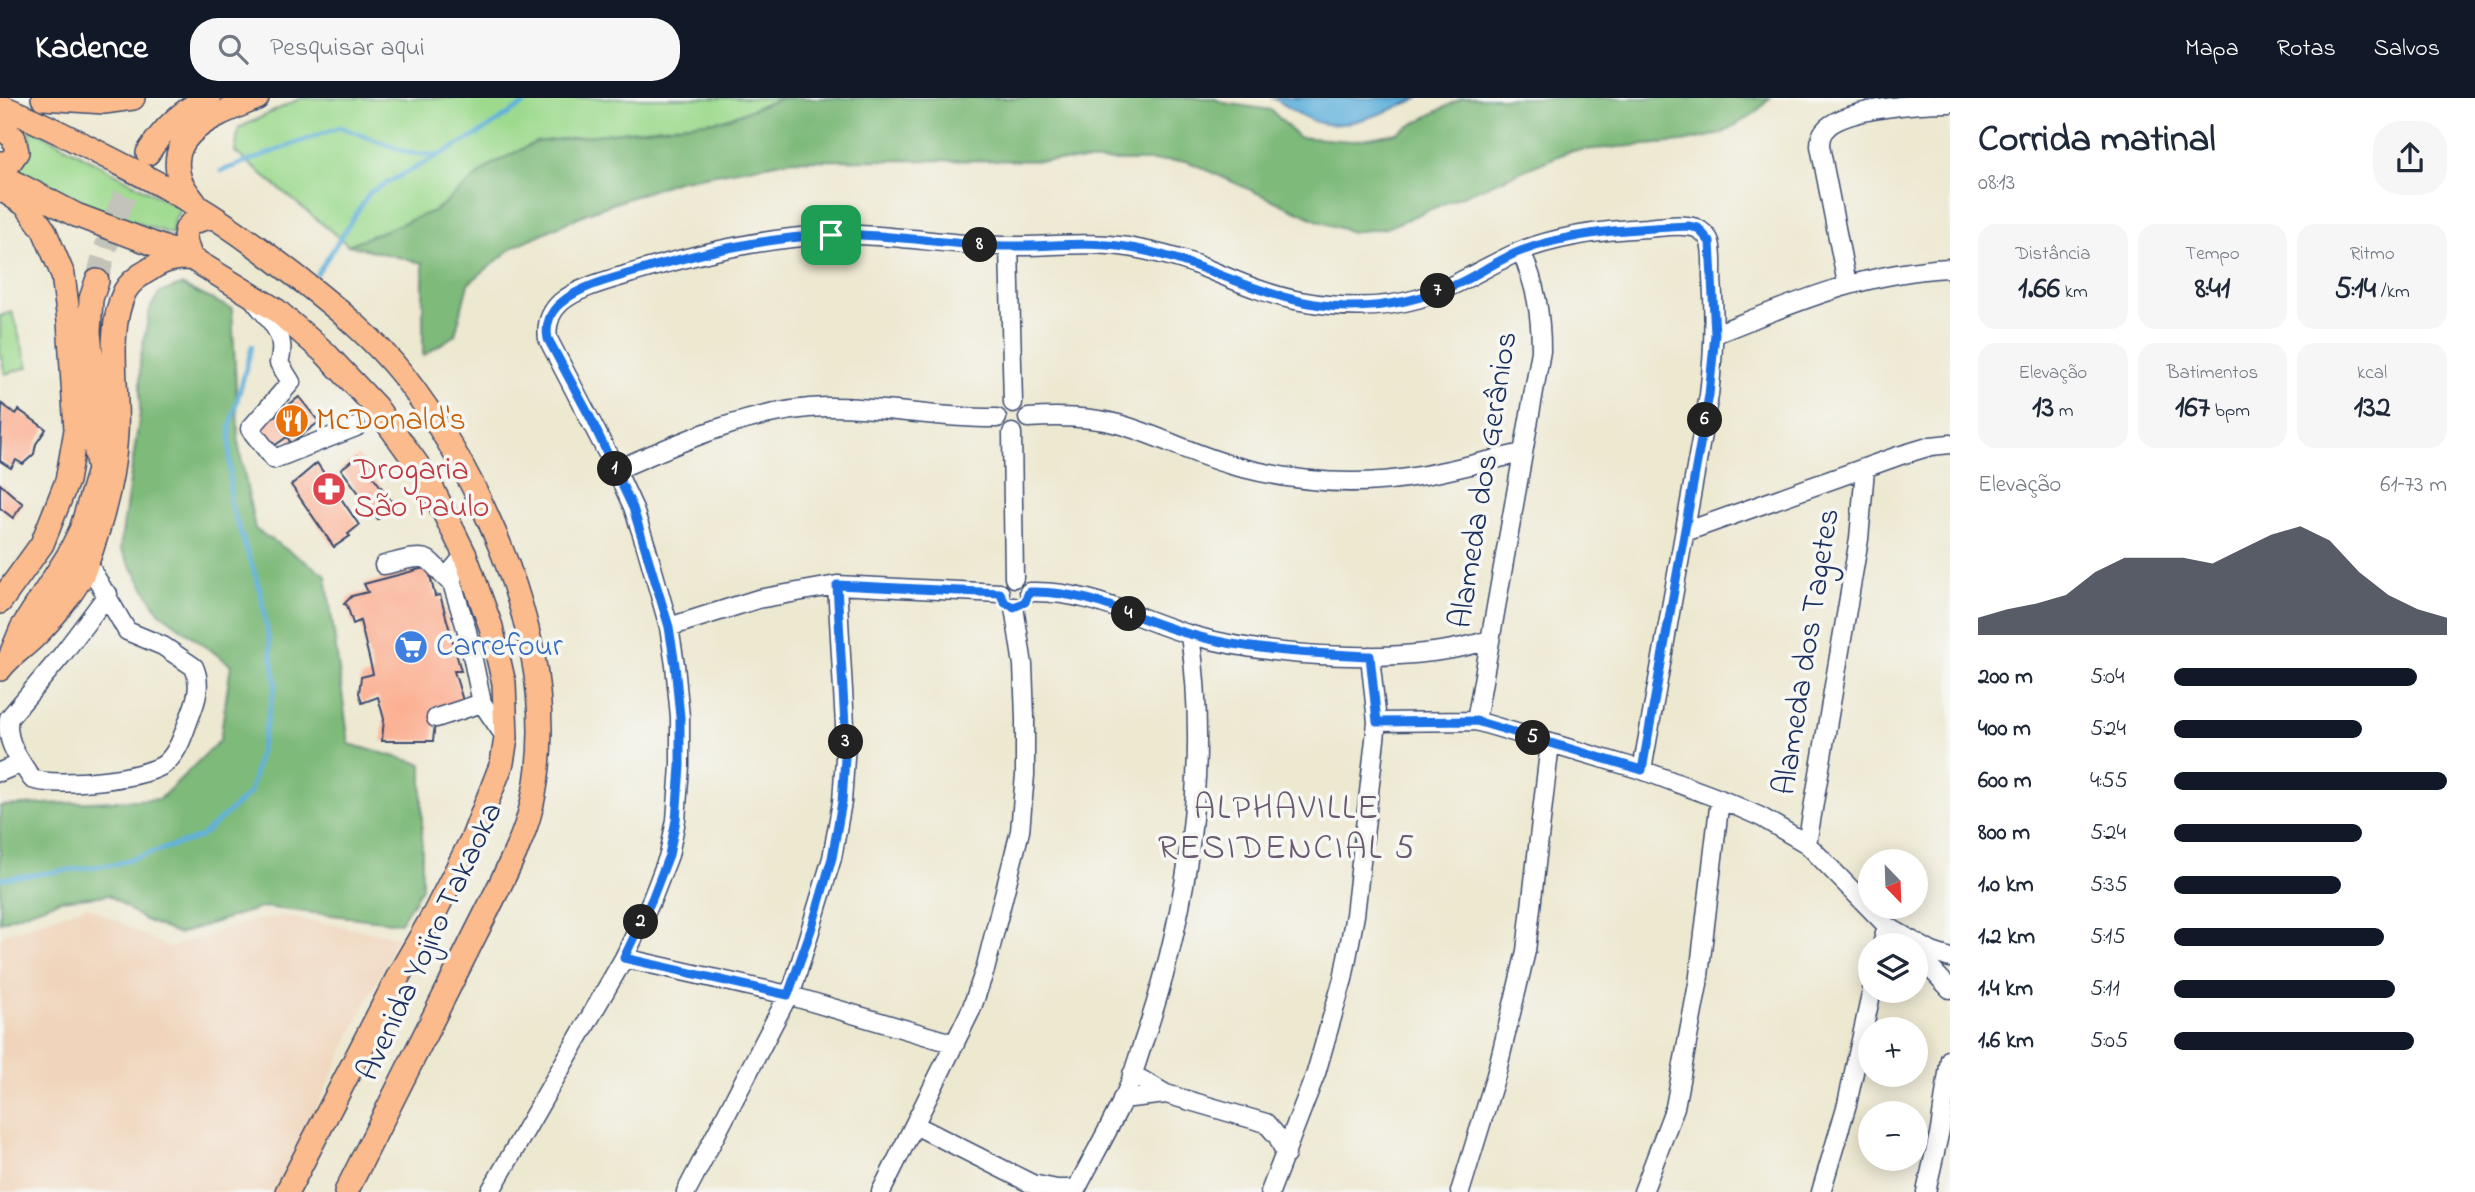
<!DOCTYPE html>
<html lang="pt">
<meta charset="utf-8">
<style>
:root{--surface:#fff;--page:#f6f6f7;--text:#1f2937;--muted:#747a83;--accent:#111827}
body{margin:0;font-family:"Indie Flower",sans-serif;background:var(--page);color:var(--text);height:100vh;display:flex;flex-direction:column;font-size:26px;white-space:nowrap}
*{box-sizing:border-box;margin:0}
p{font-size:23px;color:var(--muted)}
.icon{flex:none;width:38px;height:38px;fill:none;stroke:currentColor;stroke-width:2;stroke-linecap:round;stroke-linejoin:round}
.map{position:relative;flex:1;overflow:hidden}
.drawer{display:flex;flex-direction:column;background:var(--surface);width:525px}
.drawer>*{flex:none}
.needle{width:46px;rotate:157deg}
.tools{position:absolute;left:1858px;top:751px;display:grid;gap:14px}
.tools a{display:grid;place-items:center;width:70px;height:70px;border-radius:50%;background:var(--surface);box-shadow:0 4px 18px #0003;font-size:35px}
.pin{position:absolute;display:grid;place-items:center;width:60px;height:60px;color:#fff;margin:-30px;border-radius:14px;box-shadow:0 4px 10px #0006}
.km{position:absolute;width:35px;height:35px;margin:-18px;border-radius:50%;background:#222;color:#fff;font-size:19px;line-height:35px;text-align:center}
.round{display:grid;place-items:center;flex:none;width:74px;height:74px;border-radius:28px;background:var(--page)}
.head{display:flex;align-items:center;justify-content:space-between;height:119px;padding:0 28px}
h1{font-size:38px;font-weight:700;line-height:52px}
.metrics{display:grid;grid-template-columns:repeat(3,1fr);gap:10px;height:119px;padding:7px 28px}
.metrics div{display:grid;align-content:center;border-radius:18px;background:var(--page);text-align:center}
.metrics b{font-size:30px;font-weight:700}
.metrics small{font-size:19px;font-weight:400}
.metrics p{font-size:19px}
.chart{height:196px;padding:14px 28px}
.chart p{display:flex;justify-content:space-between}
.chart svg{width:100%;height:126px;margin-top:7px;fill:var(--accent);opacity:.7}
ul{padding:0 28px;list-style:none;font-size:23px}
li{display:grid;grid-template-columns:112px 84px 1fr;align-items:center;height:52px}
li i{height:18px;border-radius:9px;background:var(--accent)}
header{display:flex;align-items:center;gap:42px;box-sizing:border-box;height:98px;padding:0 35px;background:var(--accent);color:#fff}
header strong{font-size:33px}
nav{display:flex;gap:38px;margin-inline-start:auto;font-size:24px}
.search{width:490px;height:63px;background:var(--page);display:flex;align-items:center;gap:18px;box-sizing:border-box;padding:0 24px;border-radius:28px;color:var(--muted);font-size:26px}
main{display:flex;flex:1;min-height:0}
.map>svg:first-child{display:block}
.built{fill:#f0d5bc}
.green{fill:#9dda8e;stroke:#5c8476;stroke-width:2}
.forest{fill:#7eba79;stroke:#4c746c;stroke-width:2}
.water{fill:#61b1db;stroke:#3e709c;stroke-width:2}
.lines{fill:none;stroke-linecap:round;stroke-linejoin:round}
.stream{stroke:#61b1db;stroke-width:4.5}
.building{fill:#fcae90}
.major-tunnel{stroke:#c3c3b9;stroke-width:23;stroke-dasharray:23 11;stroke-linecap:butt}
.minor-casing{stroke:#3a4b6f;stroke-width:21}
.major-casing{stroke:#3a4b6f;stroke-width:26}
.minor{stroke:#fff;stroke-width:18}
.major{stroke:#fbbb8c;stroke-width:23}
.route-casing{stroke:#fff;stroke-width:14}
.route{stroke:#1a73e8;stroke-width:9}
.labels{text-anchor:middle;dominant-baseline:central;stroke-width:7;stroke-linejoin:round;paint-order:stroke}
.food-label{font-size:32px;fill:#c56008;stroke:#f6f6f2;text-anchor:start}
.health-label{font-size:32px;fill:#be3a42;stroke:#f6f6f2;text-anchor:start}
.street-label{font-size:32px;fill:#1b2f5e;stroke:#f6f6f2}
.shop-label{font-size:32px;fill:#366cbe;stroke:#f6f6f2;text-anchor:start}
.quarter-label{font-size:35px;letter-spacing:2px;fill:#6a5b70;stroke:#f6f6f2}
</style>
<header>
<strong>Kadence</strong>
<div class="search"><svg class="icon" aria-label="search" viewBox="0 0 24 24"><circle cx="10" cy="10" r="6"/><path d="M15 15l6 6"/></svg>Pesquisar aqui</div>
<nav><a>Mapa</a><a>Rotas</a><a>Salvos</a></nav>
</header>
<main>
<div class="map">
<svg width="1950" height="1094" viewBox="0 0 1950 1094">
<rect width="100%" height="100%" fill="#f6f6f2"/>
<filter id="ink" filterUnits="userSpaceOnUse"><feTurbulence type="fractalNoise" baseFrequency=".0143" numOctaves="2"/><feDisplacementMap in="SourceGraphic" scale="14" xChannelSelector="R" yChannelSelector="G"/><feConvolveMatrix kernelMatrix="1 2 1 2 8 2 1 2 1" color-interpolation-filters="sRGB"/></filter>
<filter id="wash" filterUnits="userSpaceOnUse"><feTurbulence type="fractalNoise" baseFrequency=".00686" numOctaves="4" result="noise"/><feDisplacementMap in="SourceGraphic" scale="28" xChannelSelector="R" yChannelSelector="G"/><feGaussianBlur stdDeviation="1.57" result="paint"/><feColorMatrix in="noise" values="0 0 0 0 0 0 0 0 0 0 0 0 0 0 0 0 0 1.4 0 .05"/><feComposite in="paint" operator="in"/></filter>
<g filter="url(#wash)">
<rect width="100%" height="100%" fill="#ede8d0"/>
<!-- built -->
<path class="built" d="M87,808l83,42 73,-25 41,-7 115,21 -39,77 -82,178h-278v-253l4,-5z"/>
<!-- green -->
<path class="green" d="M301,0h482l-60,22 -187,22 -44,22 -56,46 -88,35 -113,-93 4,-24z
M31,30l150,81 -7,11 -2,14c-56,-17 -108,-35 -157,-66l14,-14z
M12,214l16,55 -23,7 -5,-21v-37z"/>
<!-- forest -->
<path class="forest" d="M783,0h430l11,5 47,7 27,27 53,4 46,-8 65,-35h308l-15,15 -34,21 -39,8 -112,9 -184,77 -34,4 -31,-10 -134,-61 -394,-1 -116,21 -90,32 -72,33 -47,38 -13,51 -32,21v-93l-75,-18 88,-35 56,-46 44,-22 187,-22z
M181,187l51,24 7,138 16,82 71,46 23,169 73,20v124l-22,35 -137,-16 -85,27 -35,-15 -34,-24 -49,5 -60,22v-116l160,-7 60,-59 11,-75 -72,-53 -39,-64 20,-135v-52l10,-52 9,-16z"/>
<!-- water -->
<path class="water" d="M1273,0h147c-21,9 -72,30 -94,26 -19,-2 -37,-17 -53,-26z"/>
<g class="lines">
<!-- stream -->
<path class="stream" d="M221,73l119,-44 69,26 29,2
M317,176l53,-82 105,-56 58,-38
M0,781l116,-15 84,-27 50,-44 26,-111 -16,-93 -30,-87v-75l22,-81"/>
</g>
<g id="blocks">
<!-- building -->
<path class="building" d="M299,299l20,25 -28,21 -4,-6 -13,9 -15,-18z
M2,306l14,10 3,-4 27,19 -10,15 -2,10 -11,10 -7,-4 -5,8 -11,-7z
M358,358l37,50 -17,13 -37,-50z
M317,365l42,62 -11,9 2,2 -16,11 -43,-62z
M0,386l23,20 -10,14 -13,-10z
M428,469l7,29 5,-1 21,76h-7l10,33 -28,10 -3,27h-51l2,-22 -6,-22 -16,6 -3,-10 2,-16 12,-3 -13,-53 -7,3 -6,-19 -3,-1 8,-8 16,-4 -4,-8z"/>
</g>
</g>
<g filter="url(#ink)">
<use href="#blocks" fill-opacity="0" stroke="#3a4b6f" stroke-width="2"/>
<g class="lines">
<!-- major-tunnel -->
<path class="major-tunnel" d="M97,183c11,-45 24,-87 50,-126"/>
<!-- minor casing -->
<g class="minor-casing">
<path id="minor" d="M1009,148l4,157
M1847,186l-27,-138c0,-5 1,-11 4,-15 16,-23 99,-28 126,-28
M253,201c17,22 35,35 26,64l12,19 -41,47 24,30 82,-32
M1715,236c79,-31 149,-62 235,-66
M1028,320c30,-2 60,-2 90,6 41,11 79,33 121,43 58,15 121,20 180,9 35,-6 69,-16 104,-23
M1012,335l2,145
M616,372c66,-29 137,-61 210,-63 57,-1 114,12 171,11
M1685,434l213,-76 33,-10 19,-2
M465,457l-12,14 -1,14 15,48 15,72 24,35
M87,464l40,69 36,15 31,21c8,18 2,35 -5,52 -5,14 -10,31 -22,43 -17,17 -112,26 -135,17 -12,-18 -28,-39 -23,-61l53,-63 46,-61
M384,467c11,-2 34,-11 44,-5 9,6 13,16 24,23
M1029,494c60,-2 103,25 159,42 81,24 220,32 301,6
M669,529l89,-28 79,-14 163,8
M436,620l46,-15
M1476,623l65,-370c0,-37 -5,-66 -20,-100
M1377,624l99,-1 166,49 78,29 41,18 46,27 80,82 45,26 18,6
M0,674l21,-9
M1807,746l52,-305 6,-70
M1882,847l5,-19
M1916,855l34,36
M624,860l164,37 167,49
M1132,976l34,20 100,29 12,14 8,18
M1122,1001l44,-5
M915,1027l117,59 25,5h19
M490,1094l134,-234 28,-59 17,-44 7,-35 4,-54v-49l-5,-52 -6,-38 -23,-81 -13,-39 -17,-37 -68,-131c-2,-14 2,-27 13,-37 18,-15 49,-22 71,-29 65,-19 129,-35 197,-38 58,-2 116,10 174,11 41,1 83,-5 125,1 22,4 45,9 67,17 35,14 68,30 105,37 39,7 78,9 117,-2 36,-10 67,-32 101,-47 39,-16 87,-22 129,-24 14,-1 35,-5 49,0 5,2 12,8 14,14 3,11 2,24 2,35 3,42 2,76 -3,118l-67,375
M686,1094l108,-208 38,-126 10,-56 4,-59 -9,-158
M881,1094l90,-182 14,-40 35,-139 5,-56v-57l-2,-53 -9,-58
M1075,1094c17,-34 38,-69 53,-104 6,-16 11,-34 17,-51 43,-127 64,-268 45,-402
M1270,1094l46,-119 27,-94 12,-64 22,-193 -7,-66
M1460,1094l36,-117 30,-124 24,-208
M1643,1094l32,-85 23,-123 22,-185
M1821,1094l26,-88 25,-114
M1926,1094l14,-62 10,-71"/>
</g>
<!-- major casing -->
<g class="major-casing">
<path id="major" d="M43,0l61,4 29,-4
M0,8c36,14 71,32 105,50 31,16 64,32 93,51 38,23 73,50 108,77 34,27 69,56 96,90 45,58 79,121 105,190 29,78 44,161 24,244 -7,29 -21,56 -34,83l-151,301
M0,29l14,11 3,14 -7,10 -10,1
M148,55c15,-24 35,-44 61,-55
M0,77l76,40 115,43 85,52 49,43 51,54 51,71 38,77 26,72 13,56 2,55 -4,25 -29,74 -39,77 -34,59 -113,219
M195,105c-5,-7 -12,-15 -15,-23 -16,-50 42,-67 77,-82
M191,160c-11,-28 -8,-36 22,-41
M0,504l42,-58 25,-63 9,-51 -7,-109 -6,-46 -19,-45 -18,-25 -23,-15
M12,554l10,-24 46,-72 13,-26 18,-60 -4,-24 2,-26 -8,-88 2,-33 6,-18
M0,571c10,-13 23,-21 35,-33 14,-13 44,-50 50,-68 16,-43 29,-89 31,-135 3,-44 -11,-101 9,-142 5,-9 15,-16 24,-21 13,-9 23,-12 39,-12"/>
</g>
<!-- minor -->
<use href="#minor" class="minor"/>
<!-- major -->
<use href="#major" class="major"/>
</g>
</g>
<g class="lines" filter="url(#ink)">
<!-- route casing -->
<g class="route-casing">
<path id="route" d="M1688,128l10,2 12,14 5,92 -6,61 -67,375 -166,-49 -99,1 -7,-66c-61,-3 -122,-5 -181,-22 -57,-16 -99,-44 -160,-42l-4,10 -11,5 -9,-4 -5,-10 -163,-8 9,158 -4,59 -10,56 -21,72 -23,65 -164,-37 28,-59 17,-44 7,-35 4,-54v-49l-5,-52 -6,-38 -36,-119 -42,-89 -43,-80c-3,-14 2,-28 14,-37 19,-16 49,-23 72,-30 65,-19 128,-34 195,-37 59,-2 117,10 175,11 41,1 80,-5 121,1 78,11 146,61 226,60 38,0 72,-8 106,-23 22,-10 42,-25 64,-33 53,-20 111,-22 167,-25z"/>
</g>
<!-- route -->
<use href="#route" class="route"/>
</g>
<!-- icons -->
<defs>
<g id="restaurant-disc" transform="scale(1.75)"><circle r="9.5" fill="#e8710a" stroke="#f6f6f2"/><path d="M-5-6h1v4h1v-4h1v4h1v-4h1v5L-1.5 .5V6h-2V.5L-5-1ZM5-6V6H3V1.5H1.5Q1.5-4 5-6Z" fill="#fff"/></g>
<g id="pharmacy-disc" transform="scale(1.75)"><circle r="9.5" fill="#e0444e" stroke="#f6f6f2"/><path d="M-2-6h4v4h4v4h-4v4h-4v-4h-4v-4h4Z" fill="#fff"/></g>
<g id="supermarket-disc" transform="scale(1.75)"><circle r="9.5" fill="#3f7fe0" stroke="#f6f6f2"/><path d="M-6-5.5h2.5l.6 2H6L4.5 2H-2.5L-4.4-4H-6ZM-1.5 3.2a1.3 1.3 0 1 0 .1 0ZM3 3.2a1.3 1.3 0 1 0 .1 0Z" fill="#fff"/></g>
</defs>
<g fill-rule="evenodd">
<use href="#restaurant-disc" x="292" y="323"/>
<use href="#pharmacy-disc" x="329" y="391"/>
<use href="#supermarket-disc" x="411" y="549"/>
</g>
<g class="labels">
<!-- food labels -->
<g class="food-label">
<text x="316" y="323">McDonald's</text>
</g>
<!-- health labels -->
<g class="health-label">
<text x="354" y="373">Drogaria<tspan x="354" dy="37">São Paulo</tspan></text>
</g>
<!-- street labels -->
<g class="street-label">
<text transform="translate(1485 382) rotate(-81)">Alameda dos Gerânios</text>
<text transform="translate(1808 554) rotate(-81)">Alameda dos Tagetes</text>
<text transform="translate(431 844) rotate(-65)">Avenida Yojiro Takaoka</text>
</g>
<!-- shop labels -->
<g class="shop-label">
<text x="436" y="549">Carrefour</text>
</g>
<!-- quarter labels -->
<g class="quarter-label">
<text x="1287" y="711">ALPHAVILLE<tspan x="1287" dy="40">RESIDENCIAL 5</tspan></text>
</g>
</g>
</svg>
<div class="tools">
<a><svg class="needle" viewBox="-14 -14 28 28"><path d="M0-13l5 13h-10z" fill="#e53935"/><path d="M0 13l5-13h-10z" fill="#747a83"/></svg></a>
<a><svg class="icon" aria-label="layers" viewBox="0 0 24 24"><path d="M12 4l9 5-9 5-9-5zM3 14l9 5 9-5"/></svg></a>
<a>+</a>
<a>−</a>
</div>
<div class="pin" style="left:831px;top:137px;background:#1e9e55"><svg class="icon" aria-label="arrive" viewBox="0 0 24 24"><path d="M6 21V4h12l-3 4 3 4H6"/></svg></div>
<b class="km" style="left:615px;top:371px">1</b>
<b class="km" style="left:641px;top:824px">2</b>
<b class="km" style="left:846px;top:644px">3</b>
<b class="km" style="left:1129px;top:516px">4</b>
<b class="km" style="left:1533px;top:640px">5</b>
<b class="km" style="left:1705px;top:322px">6</b>
<b class="km" style="left:1438px;top:193px">7</b>
<b class="km" style="left:980px;top:147px">8</b>
</div>
<section class="drawer">
<div class="head"><div><h1>Corrida matinal</h1><p>08:13</p></div><a class="round"><svg class="icon" aria-label="share" viewBox="0 0 24 24"><path d="M12 15V3M7 8l5-5 5 5M5 13v7h14v-7"/></svg></a></div>
<div class="metrics">
<div><p>Distância</p><b>1.66<small> km</small></b></div>
<div><p>Tempo</p><b>8:41</b></div>
<div><p>Ritmo</p><b>5:14<small> /km</small></b></div>
</div>
<div class="metrics">
<div><p>Elevação</p><b>13<small> m</small></b></div>
<div><p>Batimentos</p><b>167<small> bpm</small></b></div>
<div><p>kcal</p><b>132</b></div>
</div>
<div class="chart"><p><span>Elevação</span>61–73 m</p>
<svg viewBox="0 0 160 44" preserveAspectRatio="none"><path d="M0 44V38L10 35L20 33L30 30L40 22L50 17L60 17L70 17L80 19L90 14L100 9L110 6L120 11L130 22L140 30L150 35L160 38V44z"/></svg>
</div>
<ul>
<li><b>200 m</b>5:04<i style="width:89%"></i></li>
<li><b>400 m</b>5:24<i style="width:69%"></i></li>
<li><b>600 m</b>4:55<i style="width:100%"></i></li>
<li><b>800 m</b>5:24<i style="width:69%"></i></li>
<li><b>1.0 km</b>5:35<i style="width:61%"></i></li>
<li><b>1.2 km</b>5:15<i style="width:77%"></i></li>
<li><b>1.4 km</b>5:11<i style="width:81%"></i></li>
<li><b>1.6 km</b>5:05<i style="width:88%"></i></li>
</ul>
</section>
</main>
